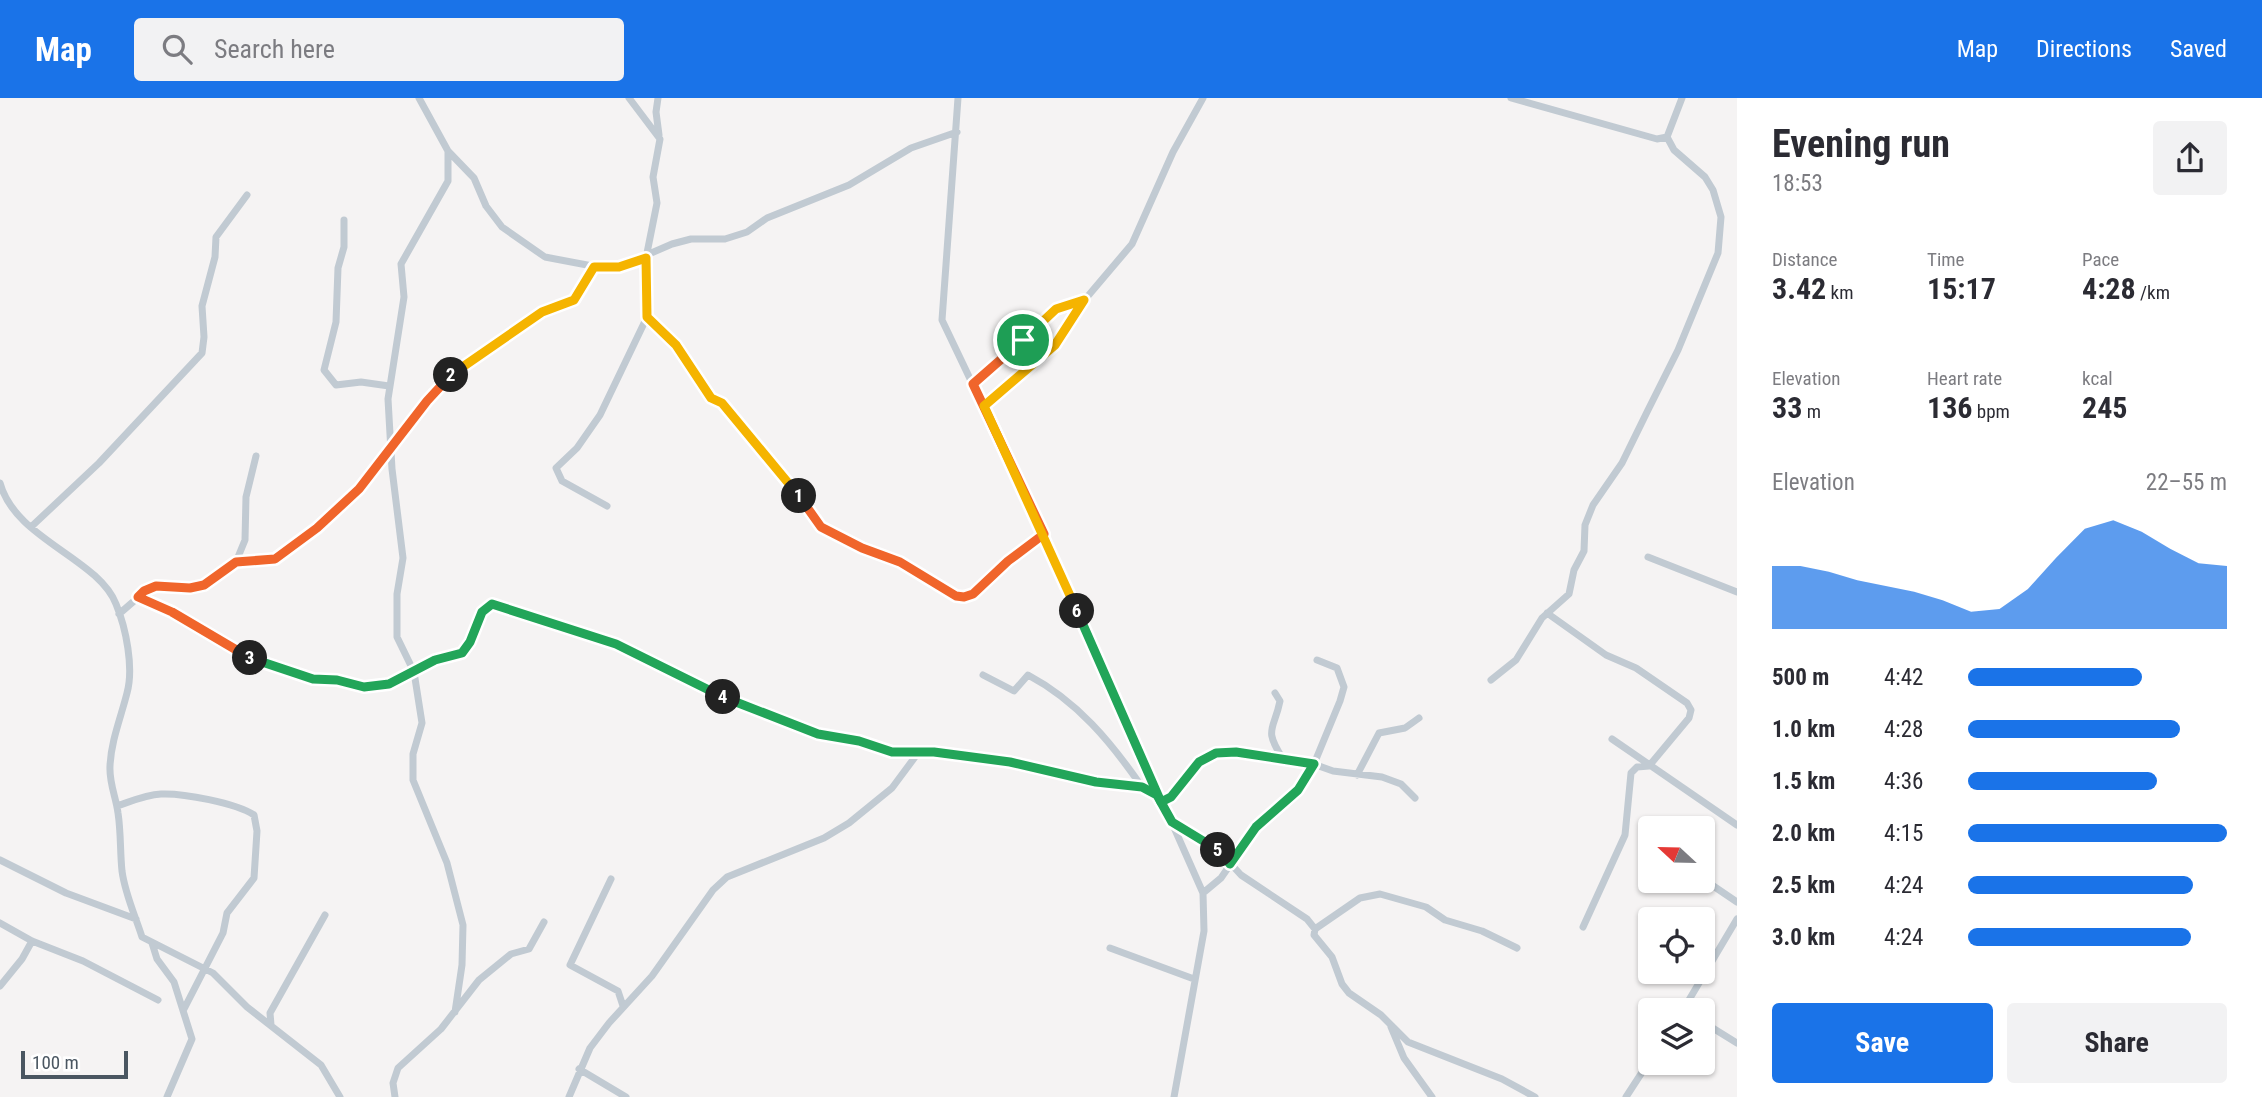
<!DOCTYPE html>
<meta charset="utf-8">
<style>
:root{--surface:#fff;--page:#f2f2f3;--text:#2b2b33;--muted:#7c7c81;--accent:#1a73e8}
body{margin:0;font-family:"Roboto Condensed",sans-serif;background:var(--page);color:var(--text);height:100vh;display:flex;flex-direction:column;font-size:26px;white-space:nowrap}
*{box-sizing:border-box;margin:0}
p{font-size:23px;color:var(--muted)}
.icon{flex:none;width:38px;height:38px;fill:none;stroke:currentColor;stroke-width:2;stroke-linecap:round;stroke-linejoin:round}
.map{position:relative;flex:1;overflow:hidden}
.side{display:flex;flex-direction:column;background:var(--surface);width:525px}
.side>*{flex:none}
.needle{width:46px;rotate:292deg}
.controls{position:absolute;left:1638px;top:718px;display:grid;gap:14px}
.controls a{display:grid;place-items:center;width:77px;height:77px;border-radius:7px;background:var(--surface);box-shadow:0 2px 5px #0004;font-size:35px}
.scale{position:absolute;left:21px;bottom:18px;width:107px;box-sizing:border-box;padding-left:7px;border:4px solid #4a5661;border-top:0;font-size:19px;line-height:24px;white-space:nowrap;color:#4a5661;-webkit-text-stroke:5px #fff;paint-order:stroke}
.pin{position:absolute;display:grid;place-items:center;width:60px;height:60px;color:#fff;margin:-30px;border:4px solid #fff;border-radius:50%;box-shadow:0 2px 7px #0007}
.km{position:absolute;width:35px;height:35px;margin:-18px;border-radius:50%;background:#222;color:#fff;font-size:19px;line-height:35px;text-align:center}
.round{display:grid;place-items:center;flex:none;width:74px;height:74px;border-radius:7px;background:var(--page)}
.head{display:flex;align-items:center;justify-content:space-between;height:119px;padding:0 35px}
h1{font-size:38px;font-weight:700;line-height:52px}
.stats{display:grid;grid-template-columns:repeat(3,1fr);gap:10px;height:119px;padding:7px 35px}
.stats div{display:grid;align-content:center}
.stats b{font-size:30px;font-weight:700}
.stats small{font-size:19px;font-weight:400}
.stats p{font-size:19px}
.chart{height:196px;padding:14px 35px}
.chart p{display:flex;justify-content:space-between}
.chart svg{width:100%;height:126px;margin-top:7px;fill:var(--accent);opacity:.7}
.cta{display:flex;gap:14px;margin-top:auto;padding:14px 35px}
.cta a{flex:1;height:80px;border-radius:7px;background:var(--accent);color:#fff;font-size:28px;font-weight:700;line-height:80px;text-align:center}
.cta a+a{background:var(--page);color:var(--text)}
ul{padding:0 35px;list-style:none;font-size:23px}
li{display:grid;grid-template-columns:112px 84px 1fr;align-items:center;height:52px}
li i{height:18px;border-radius:9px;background:var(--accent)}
header{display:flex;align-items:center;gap:42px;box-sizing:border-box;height:98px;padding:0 35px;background:var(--accent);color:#fff}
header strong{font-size:33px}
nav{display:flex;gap:38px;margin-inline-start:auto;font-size:24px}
.search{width:490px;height:63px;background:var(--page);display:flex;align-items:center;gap:18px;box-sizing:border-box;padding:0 24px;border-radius:7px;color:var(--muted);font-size:26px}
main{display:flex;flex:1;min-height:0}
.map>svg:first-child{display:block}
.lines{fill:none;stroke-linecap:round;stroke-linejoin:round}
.minor{stroke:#c1cad2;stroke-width:7}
.split-1-casing{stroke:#fff;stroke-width:14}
.split-2-casing{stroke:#fff;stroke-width:14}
.split-3-casing{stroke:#fff;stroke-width:14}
.split-4-casing{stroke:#fff;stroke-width:14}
.split-5-casing{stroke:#fff;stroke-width:14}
.split-6-casing{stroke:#fff;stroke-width:14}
.split-7-casing{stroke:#fff;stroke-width:14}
.split-1{stroke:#f0652b;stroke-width:9}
.split-2{stroke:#f5b400;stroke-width:9}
.split-3{stroke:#f0652b;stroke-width:9}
.split-4{stroke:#22a559;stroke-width:9}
.split-5{stroke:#22a559;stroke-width:9}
.split-6{stroke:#22a559;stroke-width:9}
.split-7{stroke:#f5b400;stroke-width:9}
</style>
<header>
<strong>Map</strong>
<div class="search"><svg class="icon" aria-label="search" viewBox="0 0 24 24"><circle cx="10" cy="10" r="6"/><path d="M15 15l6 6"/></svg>Search here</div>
<nav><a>Map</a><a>Directions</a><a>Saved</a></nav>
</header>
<main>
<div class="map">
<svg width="1737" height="999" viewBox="0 0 1737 999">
<rect width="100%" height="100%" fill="#f5f3f3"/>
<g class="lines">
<!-- minor -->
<path class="minor" d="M419,0l29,53 26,27 12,28 16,21 43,30 58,11 16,-1 53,-23 19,-5h34l22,-7 20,-14 82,-33 62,-37 46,-16
M658,0l-2,14 3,23
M958,0l-16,222 102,214 159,359 1,38 -30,166
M1511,0l146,41 10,-2 15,-39
M448,53v30l-47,83 3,33 -16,102 4,70 11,89 -6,36v43l17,35 8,51 -9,31v26l34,83 16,62 -1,40 -7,47
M344,122v27l-6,21 -2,54 -12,48 12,15 25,-3 28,4
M647,219l29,28 35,53 11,5 99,124 41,21 38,14 56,33 17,-1 35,-33 36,-27
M973,286l83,-75 28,-9
M984,308l71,-61 16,-29 61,-72 41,-92 30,-54
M0,385c15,56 98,75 116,121 10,24 18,64 11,89 -6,24 -16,48 -17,73 -1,17 6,31 8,47 3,19 2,39 4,58 3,23 13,44 20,66l71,36 34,34 74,58 19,32
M607,408l-45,-25 -6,-13 21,-20 23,-33 47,-98 -1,-59 11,-55 -4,-26 7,-38 -31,-41
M31,429l68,-64 103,-110 2,-16 -2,-31 13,-49 1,-20 31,-42
M1648,459l89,35
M236,464l39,-3 42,-31 42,-39 86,-108 38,-30 59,-39 32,-12 20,-33
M138,499c60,26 112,72 178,82 7,2 14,0 21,1 19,1 33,10 52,4 17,-5 32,-17 48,-25 7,-3 19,-2 25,-6 17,-11 12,-40 30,-50l124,41 89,45 128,50 26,2 33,11h42l76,10 86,20 46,5c-31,-45 -65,-86 -114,-112l-14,16 -31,-16
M1547,515l59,42 30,13 51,35 4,7 -2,8 -40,48 -12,1 -6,6 -6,62 -42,92
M119,516l30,-26 54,-3 33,-23 9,-22 1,-43 10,-41
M1491,582l25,-20 26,-42 27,-24 5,-24 10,-19 1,-26 8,-20 29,-42 26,-53 30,-60 40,-97 3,-36 -8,-27 -8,-13 -31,-27 -7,-13
M1275,595l5,8c-6,30 -17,27 3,58
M1612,641l125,86
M1357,677l22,-42 26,-5 14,-10
M1161,704l10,-5 28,-35 17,-9 20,-1 39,7 27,1 31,11 49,6 19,7 14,14
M117,708c15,-5 28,-11 44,-12 22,-1 75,9 93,21l3,16 -3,47 -27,35 -4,20 -39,76
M1173,724l46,29 22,24 66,44 8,10 -1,6 18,22 10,27 7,9 32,22 27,27 94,37 33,18
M0,762l66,33 70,26
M611,781l-41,86 48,26 5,15
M1703,781l34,23
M1203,795l18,-15 35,-51 42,-37 16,-26 26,-63 4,-14 -7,-19 -20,-8
M0,825l32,18 51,20 75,39
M1315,831l45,-31 20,-4 46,13 19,13 37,11 35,17
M152,845l5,16 17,23 18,57 -25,58
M1110,850l84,31
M0,888l22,-27 10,-18
M1683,912l54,-91
M1703,924l34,21
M271,927l-1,-12 55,-98
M1391,929l13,31 28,39
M579,971l47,28
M395,999l-2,-14 5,-15 43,-39 38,-49 32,-26 18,-5 15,-27
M569,999l21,-49 19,-25 43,-47 61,-86 14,-13 97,-39 25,-15 43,-35 26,-35
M1626,999l24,-37"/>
</g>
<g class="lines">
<!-- split-1 casing -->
<g class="split-1-casing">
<path id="split-1" d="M799,398l22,31 41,21 38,14 56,34 8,1 9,-3 35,-33 36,-27 -71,-150 50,-44"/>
</g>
<!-- split-2 casing -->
<g class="split-2-casing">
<path id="split-2" d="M451,277l91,-63 32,-12 20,-33h25l27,-9 1,59 29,28 35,53 11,5 77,93"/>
</g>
<!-- split-3 casing -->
<g class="split-3-casing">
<path id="split-3" d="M250,560l-78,-46 -34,-15 6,-6 12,-5 34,2 14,-3 32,-23 39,-3 42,-31 42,-39 68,-88 24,-26"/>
</g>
<!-- split-4 casing -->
<g class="split-4-casing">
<path id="split-4" d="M250,560l63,21 24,1 27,7 25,-3 46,-24 27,-7 8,-11 12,-30 10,-8 124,40 107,53"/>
</g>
<!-- split-5 casing -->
<g class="split-5-casing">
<path id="split-5" d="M723,599l95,37 41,7 33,11h42l76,10 86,20 46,5 15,8 15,27 46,28"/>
</g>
<!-- split-6 casing -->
<g class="split-6-casing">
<path id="split-6" d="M1077,513l84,191 10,-5 28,-35 17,-9 20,-1 78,12 -16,26 -42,37 -26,37 -12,-14"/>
</g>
<!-- split-7 casing -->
<g class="split-7-casing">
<path id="split-7" d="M1023,242l33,-31 28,-9 -29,45 -71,61 93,205"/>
</g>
<!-- split-1 -->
<use href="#split-1" class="split-1"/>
<!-- split-2 -->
<use href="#split-2" class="split-2"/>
<!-- split-3 -->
<use href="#split-3" class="split-3"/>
<!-- split-4 -->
<use href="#split-4" class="split-4"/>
<!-- split-5 -->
<use href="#split-5" class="split-5"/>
<!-- split-6 -->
<use href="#split-6" class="split-6"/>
<!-- split-7 -->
<use href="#split-7" class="split-7"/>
</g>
</svg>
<div class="controls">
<a><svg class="needle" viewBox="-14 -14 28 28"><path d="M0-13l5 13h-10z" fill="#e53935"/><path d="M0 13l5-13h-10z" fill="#7c7c81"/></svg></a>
<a><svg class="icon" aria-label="locate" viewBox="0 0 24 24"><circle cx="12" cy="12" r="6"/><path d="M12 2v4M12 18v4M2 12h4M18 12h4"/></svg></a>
<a><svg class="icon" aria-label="layers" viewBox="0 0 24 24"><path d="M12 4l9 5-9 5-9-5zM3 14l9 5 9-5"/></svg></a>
</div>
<div class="scale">100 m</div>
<div class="pin" style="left:1023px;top:242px;background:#1e9e55"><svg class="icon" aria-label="arrive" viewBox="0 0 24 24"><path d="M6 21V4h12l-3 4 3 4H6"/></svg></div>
<b class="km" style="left:799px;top:398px">1</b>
<b class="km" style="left:451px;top:277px">2</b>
<b class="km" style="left:250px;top:560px">3</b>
<b class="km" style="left:723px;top:599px">4</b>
<b class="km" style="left:1218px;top:752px">5</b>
<b class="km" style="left:1077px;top:513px">6</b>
</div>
<section class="side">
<div class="head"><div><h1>Evening run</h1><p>18:53</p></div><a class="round"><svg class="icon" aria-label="share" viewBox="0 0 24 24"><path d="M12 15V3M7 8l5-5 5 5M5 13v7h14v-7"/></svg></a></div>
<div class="stats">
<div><p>Distance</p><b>3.42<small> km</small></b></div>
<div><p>Time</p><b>15:17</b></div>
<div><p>Pace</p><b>4:28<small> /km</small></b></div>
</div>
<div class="stats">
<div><p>Elevation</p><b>33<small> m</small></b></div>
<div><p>Heart rate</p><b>136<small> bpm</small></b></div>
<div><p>kcal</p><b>245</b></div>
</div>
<div class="chart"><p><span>Elevation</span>22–55 m</p>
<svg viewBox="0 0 160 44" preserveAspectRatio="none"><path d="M0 44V22L10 22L20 24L30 27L40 29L50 31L60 34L70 38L80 37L90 30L100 19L110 9L120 6L130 10L140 16L150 21L160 22V44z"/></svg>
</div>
<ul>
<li><b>500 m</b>4:42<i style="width:67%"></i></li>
<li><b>1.0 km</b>4:28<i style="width:82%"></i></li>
<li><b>1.5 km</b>4:36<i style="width:73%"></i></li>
<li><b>2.0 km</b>4:15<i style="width:100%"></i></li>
<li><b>2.5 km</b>4:24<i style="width:87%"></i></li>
<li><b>3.0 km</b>4:24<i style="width:86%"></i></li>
</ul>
<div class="cta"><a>Save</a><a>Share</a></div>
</section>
</main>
